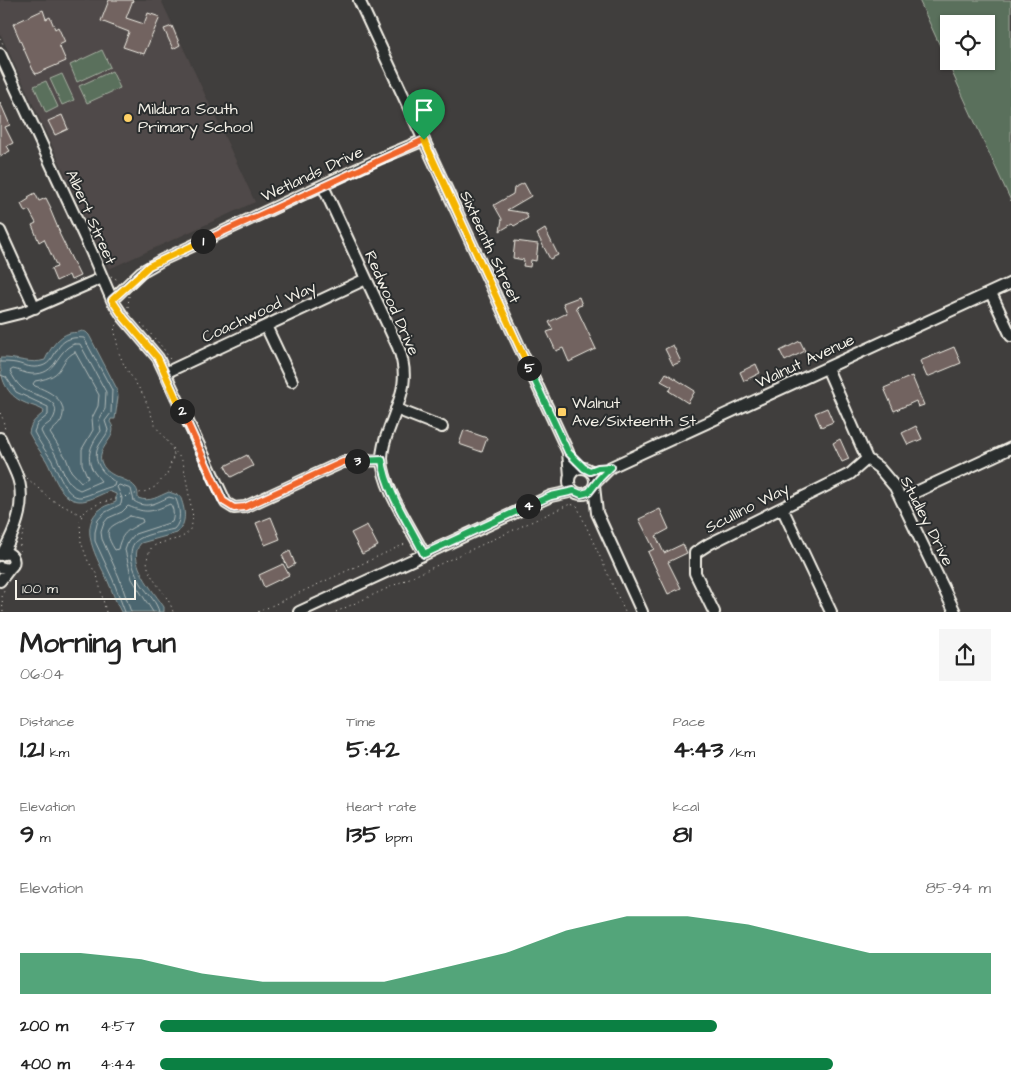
<!DOCTYPE html>
<meta charset="utf-8">
<style>
:root{--surface:#fff;--page:#f6f6f6;--text:#222;--muted:#767676;--accent:#0b8043}
body{margin:0;font-family:"Architects Daughter",sans-serif;background:var(--page);color:var(--text);height:100vh;display:flex;flex-direction:column;font-size:19px;white-space:nowrap}
*{box-sizing:border-box;margin:0}
p{font-size:16px;color:var(--muted)}
.icon{flex:none;width:28px;height:28px;fill:none;stroke:currentColor;stroke-width:2;stroke-linecap:round;stroke-linejoin:round}
.map{position:relative;height:612px;overflow:hidden}
.details{display:flex;flex-direction:column;background:var(--surface);flex:1}
.details>*{flex:none}
.controls{position:absolute;left:940px;top:15px;display:grid;gap:10px}
.controls a{display:grid;place-items:center;width:55px;height:55px;border-radius:0px;background:var(--surface);box-shadow:0 1px 4px #0004;font-size:25px}
.scale{position:absolute;left:15px;bottom:12px;width:121px;box-sizing:border-box;padding-left:5px;border:2px solid #f4f1e8;border-top:0;font-size:14px;line-height:18px;white-space:nowrap;color:#f4f1e8;-webkit-text-stroke:4px #2a2d2e;paint-order:stroke}
.pin{position:absolute;display:grid;place-items:center;width:42px;height:42px;color:#fff;margin:-51px -21px;border-radius:50% 50% 50% 0;rotate:-45deg;box-shadow:0 0 5px #0007}
.pin .icon{rotate:45deg}
.km{position:absolute;width:25px;height:25px;margin:-12px;border-radius:50%;background:#222;color:#fff;font-size:14px;line-height:25px;text-align:center}
.round{display:grid;place-items:center;flex:none;width:52px;height:52px;border-radius:0px;background:var(--page)}
.head{display:flex;align-items:center;justify-content:space-between;height:85px;padding:0 20px}
h1{font-size:28px;font-weight:800;line-height:38px}
.figures{display:grid;grid-template-columns:repeat(3,1fr);gap:8px;height:85px;padding:5px 20px}
.figures div{display:grid;align-content:center}
.figures b{font-size:25px;font-weight:800}
.figures small{font-size:14px;font-weight:400}
.figures p{font-size:14px}
.chart{height:140px;padding:10px 20px}
.chart p{display:flex;justify-content:space-between}
.chart svg{width:100%;height:90px;margin-top:5px;fill:var(--accent);opacity:.7}
ul{padding:0 20px;list-style:none;font-size:16px}
li{display:grid;grid-template-columns:80px 60px 1fr;align-items:center;height:38px}
li i{height:12px;border-radius:6px;background:var(--accent)}
.map>svg:first-child{display:block}
.built{fill:#4f4948}
.green{fill:#5a705c;stroke:#a7b0a2;fill-rule:evenodd}
.water{fill:#4b666f;stroke:#8f9e9f}
.lines{fill:none;stroke-linecap:round;stroke-linejoin:round}
.shore{stroke:#b0b9b8;stroke-width:1}
.building{fill:#726460;stroke:#f4f1e8}
.minor-casing{stroke:#f4f1e8;stroke-width:14}
.path{stroke:#f4f1e8;stroke-width:1;stroke-dasharray:1 4;stroke-linecap:butt}
.minor{stroke:#2a2d2e;stroke-width:10}
.split-1-casing{stroke:#fff;stroke-width:10}
.split-2-casing{stroke:#fff;stroke-width:10}
.split-3-casing{stroke:#fff;stroke-width:10}
.split-4-casing{stroke:#fff;stroke-width:10}
.split-5-casing{stroke:#fff;stroke-width:10}
.split-6-casing{stroke:#fff;stroke-width:10}
.split-1{stroke:#f0652b;stroke-width:6}
.split-2{stroke:#f5b400;stroke-width:6}
.split-3{stroke:#f0652b;stroke-width:6}
.split-4{stroke:#22a559;stroke-width:6}
.split-5{stroke:#22a559;stroke-width:6}
.split-6{stroke:#f5b400;stroke-width:6}
.poi-dot{fill:#ffd166;stroke:#2a2d2e;stroke-width:2}
.labels{text-anchor:middle;dominant-baseline:central;stroke-width:4;stroke-linejoin:round;paint-order:stroke}
.poi-label{font-size:16px;fill:#f4f1e8;stroke:#2a2d2e;text-anchor:start}
.street-label{font-size:16px;fill:#f4f1e8;stroke:#2a2d2e}
</style>
<div class="map">
<svg width="1011" height="612" viewBox="0 0 1011 612">
<rect width="100%" height="100%" fill="#403e3d"/>
<filter id="ink" filterUnits="userSpaceOnUse"><feTurbulence type="fractalNoise" baseFrequency=".02" numOctaves="2"/><feDisplacementMap in="SourceGraphic" scale="10" xChannelSelector="R" yChannelSelector="G"/><feConvolveMatrix kernelMatrix="1 2 1 2 8 2 1 2 1" color-interpolation-filters="sRGB"/></filter>
<g filter="url(#ink)">
<!-- built -->
<path class="built" d="M0,0h161l94,202 -146,67 -109,-236z"/>
<!-- green -->
<path class="green" d="M919,0h92v201zM949,24h37v37h-37z
M102,50l8,17 -33,15 -7,-17z
M112,71l8,17 -33,15 -8,-17z
M62,74l12,26 -12,5 -12,-26z
M46,81l12,26 -12,6 -12,-27z"/>
<!-- water -->
<path class="water" d="M82,331l4,1 3,3 28,54 1,8 -3,22h-4l-1,3c11,14 -13,24 -9,39 5,17 26,16 34,26 3,3 3,7 3,11 13,5 20,-2 31,-6l11,4c5,13 8,26 -3,37l-36,10c-16,17 14,50 23,64v5h-43c-6,-11 -9,-22 -14,-33 -9,-19 -31,-54 -5,-71 4,-3 10,-4 14,-6v-8l-7,-3c-8,3 -21,11 -30,10 -19,-1 -25,-27 -33,-41 -6,-9 -12,-17 -17,-27 2,-12 7,-13 15,-21l-1,-2c-7,-4 -15,-5 -22,-9 -17,-9 -21,-26 -21,-43 16,-1 31,7 45,2 5,-11 13,-24 25,-27 5,-1 8,0 12,-2z"/>
<g class="lines">
<!-- shore -->
<path class="shore" d="M74,344h6l26,48 -1,17 -6,11 2,11c-9,12 -17,26 -7,41 2,3 5,6 7,9l-21,9c-15,-5 -19,-26 -26,-38 -4,-7 -10,-13 -13,-21 2,-6 10,-7 13,-14 9,-20 -23,-21 -32,-29 -5,-4 -9,-11 -12,-17l3,-2c6,1 13,5 19,5 26,1 23,-23 42,-30z
M75,352l24,43 -1,11 -6,12 1,12 -11,19v15l6,14 -7,4 -10,-11 -5,-13 -16,-25c3,-4 8,-7 11,-12 9,-20 -12,-30 -26,-35l-2,-2 2,-3c33,-5 21,-19 40,-29z
M0,362c5,0 11,0 16,1 9,2 16,6 26,3 17,-5 11,-32 42,-28l28,52 -1,23 -6,8 3,9c-1,5 -4,7 -6,11 -13,17 -2,30 13,41l-1,4c-10,2 -24,9 -33,11 -15,2 -24,-28 -30,-38 -6,-9 -12,-17 -17,-27l3,-8 11,-9v-8l-32,-15 -10,-15 -6,-2
M130,516l12,3 1,3c-14,8 -21,9 -25,27l-3,1c-16,-25 -1,-23 15,-34z
M125,612l-12,-32 -18,-39v-9l3,-12 6,-7 17,-9 1,-6 -5,-11 2,-2 12,4 3,12c13,9 23,1 35,-4l7,2c4,10 6,22 -2,30 -11,3 -25,4 -35,10 -16,9 -4,35 3,46 6,9 15,17 17,27
M131,612l-12,-35 -17,-38 -1,-7 3,-9 4,-5 14,-6 6,-6c19,8 23,6 42,-2 4,4 4,13 2,18l-37,12 -7,8 -3,8 7,29 21,33"/>
</g>
<!-- building -->
<path class="building" d="M109,0h24l-7,18 18,6 4,-11 12,4 -16,37 -21,-7 6,-15 -28,-11z
M43,10l3,9 4,-2 5,12 3,-2 7,15 -6,3 7,16 -30,13 -3,-4 -20,-46z
M172,26l8,19 -7,4 -9,-20z
M0,102l10,23 -5,2 8,16 -6,3 3,5 -10,5z
M62,115l6,14 -13,6 -7,-14z
M524,183l7,13 -24,14 19,3 2,5 -14,8 -2,-2 -12,7 2,-12 -8,-14 19,-11 1,-6z
M35,193l4,8 7,-3 5,10 -1,1 10,24h-1l21,43 -9,4 -2,-5 -13,6 -5,-12 6,-2 -13,-28 -5,3 -7,-17 4,-2 -7,-13 -4,2 -4,-8 8,-5 -1,-2z
M545,229l13,26 -8,4 -13,-25z
M515,241l23,3 -2,17 -5,-1 -1,7 -7,-1 1,-6 -11,-2z
M579,297l3,8 -6,2 20,42 -27,13 -6,-14 -7,3 -9,-19 6,-2 -4,-8 18,-9 -4,-10z
M800,341l5,10 -20,10 -5,-10z
M673,345l8,17 -8,3 -8,-16z
M954,347l7,16 -34,14 -7,-16z
M756,364l4,9 -16,8 -4,-9z
M666,373l29,18 -7,12 -19,-12 3,-4 -11,-6z
M912,376l12,29 -6,2 -2,-6 -22,10 -10,-23z
M827,408l6,14 -12,5 -6,-14z
M916,426l6,13 -14,6 -6,-12z
M464,430l23,8 -5,14 -23,-8z
M840,439l9,20 -7,3 -9,-19z
M247,455l6,11 -22,11 -6,-11z
M660,509l9,20 -13,7 8,17 19,-9 4,9 -19,9 13,26 -13,6 -20,-42 6,-3 -15,-30z
M271,517l9,22 -15,6 -9,-22z
M367,525l11,21 -16,8 -11,-21z
M290,551l5,13 -7,4 -6,-13z
M283,564l6,11 -25,12 -5,-12z"/>
<g class="lines">
<!-- minor casing -->
<g class="minor-casing">
<path id="minor" d="M359,0l209,452 2,24
M0,54l91,197 21,49 12,18 34,40 68,145 8,5 11,-1 98,-45 39,-2
M323,186l75,161c13,32 2,52 -9,82 -4,10 -7,19 -7,30 1,30 29,68 42,95
M0,231l35,77
M991,293l20,43
M112,300l29,-28 21,-12 219,-102 43,-18
M0,318l24,-6 78,-34
M266,326l26,55
M827,368l40,91 12,9 16,19 60,125
M165,373l201,-94
M396,409l46,18
M0,438c5,12 11,23 16,35 12,27 0,57 -14,81
M569 481a13 13 0 1 1 26 0a13 13 0 1 1-26 0Z
M595,483l16,-16 400,-184
M594,486l3,27 45,99
M901,499l110,-51
M782,508l49,104
M0,555l8,-2c7,4 8,12 0,16l-8,-2
M0,581l10,-13
M299,612l252,-116 23,-5
M714,612l-19,-39v-20l14,-9 141,-70 17,-15"/>
</g>
<!-- path -->
<path class="path" d="M0,38l4,8
M111,276l7,4
M128,307l1,-11
M141,323l22,25 8,13
M0,413l3,6 2,11
M173,448l10,14 10,55c-2,28 -23,19 -41,30 -17,25 16,42 21,65
M27,478l23,21 31,16
M20,551v-9l4,-11
M3,612l-1,-15 3,-9
M106,612l-9,-37 -9,-14 -7,-19 -1,-19 2,-8 6,-6 12,-6 47,-12 8,-4 12,-13 7,-19 -2,-8 -16,-20 -12,-31 -20,-31 -5,-12 -5,-26 3,-3
M258,612l149,-69
M336,612l234,-108 7,2 48,106"/>
<!-- minor -->
<use href="#minor" class="minor"/>
</g>
</g>
<g class="lines" filter="url(#ink)">
<!-- split-1 casing -->
<g class="split-1-casing">
<path id="split-1" d="M203,241l221,-101"/>
</g>
<!-- split-2 casing -->
<g class="split-2-casing">
<path id="split-2" d="M182,411l-24,-53 -34,-40 -12,-18 37,-34 54,-25"/>
</g>
<!-- split-3 casing -->
<g class="split-3-casing">
<path id="split-3" d="M182,411l41,90 11,7 11,-1 87,-40 11,-5 14,-1"/>
</g>
<!-- split-4 casing -->
<g class="split-4-casing">
<path id="split-4" d="M357,461l25,-1c5,34 27,63 42,94l104,-48"/>
</g>
<!-- split-5 casing -->
<g class="split-5-casing">
<path id="split-5" d="M528,506l23,-10 23,-5 7,3 8,-2 10,-13 12,-12 -13,1 -8,3 -6,-3 -16,-16 -39,-84"/>
</g>
<!-- split-6 casing -->
<g class="split-6-casing">
<path id="split-6" d="M424,140l105,228"/>
</g>
<!-- split-1 -->
<use href="#split-1" class="split-1"/>
<!-- split-2 -->
<use href="#split-2" class="split-2"/>
<!-- split-3 -->
<use href="#split-3" class="split-3"/>
<!-- split-4 -->
<use href="#split-4" class="split-4"/>
<!-- split-5 -->
<use href="#split-5" class="split-5"/>
<!-- split-6 -->
<use href="#split-6" class="split-6"/>
</g>
<!-- markers -->
<g class="poi-dot">
<circle cx="128" cy="118" r="5"/>
<rect x="557" y="407" width="10" height="10" rx="2.5"/>
</g>
<g class="labels">
<!-- poi labels -->
<g class="poi-label">
<text x="138" y="109">Mildura South<tspan x="138" dy="18">Primary School</tspan></text>
<text x="572" y="403">Walnut<tspan x="572" dy="18">Ave/Sixteenth St</tspan></text>
</g>
<!-- street labels -->
<g class="street-label">
<text transform="translate(312 174) rotate(-25)">Wetlands Drive</text>
<text transform="translate(91 217) rotate(66)">Albert Street</text>
<text transform="translate(490 247) rotate(65)">Sixteenth Street</text>
<text transform="translate(392 303) rotate(66)">Redwood Drive</text>
<text transform="translate(259 312) rotate(-25)">Coachwood Way</text>
<text transform="translate(805 361) rotate(-25)">Walnut Avenue</text>
<text transform="translate(747 508) rotate(-27)">Scullino Way</text>
<text transform="translate(927 521) rotate(63)">Studley Drive</text>
</g>
</g>
</svg>
<div class="controls">
<a><svg class="icon" aria-label="locate" viewBox="0 0 24 24"><circle cx="12" cy="12" r="6"/><path d="M12 2v4M12 18v4M2 12h4M18 12h4"/></svg></a>
</div>
<div class="scale">100 m</div>
<div class="pin" style="left:424px;top:140px;background:#1e9e55"><svg class="icon" aria-label="arrive" viewBox="0 0 24 24"><path d="M6 21V4h12l-3 4 3 4H6"/></svg></div>
<b class="km" style="left:203px;top:241px">1</b>
<b class="km" style="left:182px;top:411px">2</b>
<b class="km" style="left:357px;top:461px">3</b>
<b class="km" style="left:528px;top:506px">4</b>
<b class="km" style="left:529px;top:368px">5</b>
</div>
<section class="details">
<div class="head"><div><h1>Morning run</h1><p>06:04</p></div><a class="round"><svg class="icon" aria-label="share" viewBox="0 0 24 24"><path d="M12 15V3M7 8l5-5 5 5M5 13v7h14v-7"/></svg></a></div>
<div class="figures">
<div><p>Distance</p><b>1.21<small> km</small></b></div>
<div><p>Time</p><b>5:42</b></div>
<div><p>Pace</p><b>4:43<small> /km</small></b></div>
</div>
<div class="figures">
<div><p>Elevation</p><b>9<small> m</small></b></div>
<div><p>Heart rate</p><b>135<small> bpm</small></b></div>
<div><p>kcal</p><b>81</b></div>
</div>
<div class="chart"><p><span>Elevation</span>85–94 m</p>
<svg viewBox="0 0 160 44" preserveAspectRatio="none"><path d="M0 44V24L10 24L20 27L30 34L40 38L50 38L60 38L70 31L80 24L90 13L100 6L110 6L120 10L130 17L140 24L150 24L160 24V44z"/></svg>
</div>
<ul>
<li><b>200 m</b>4:57<i style="width:67%"></i></li>
<li><b>400 m</b>4:44<i style="width:81%"></i></li>
</ul>
</section>
